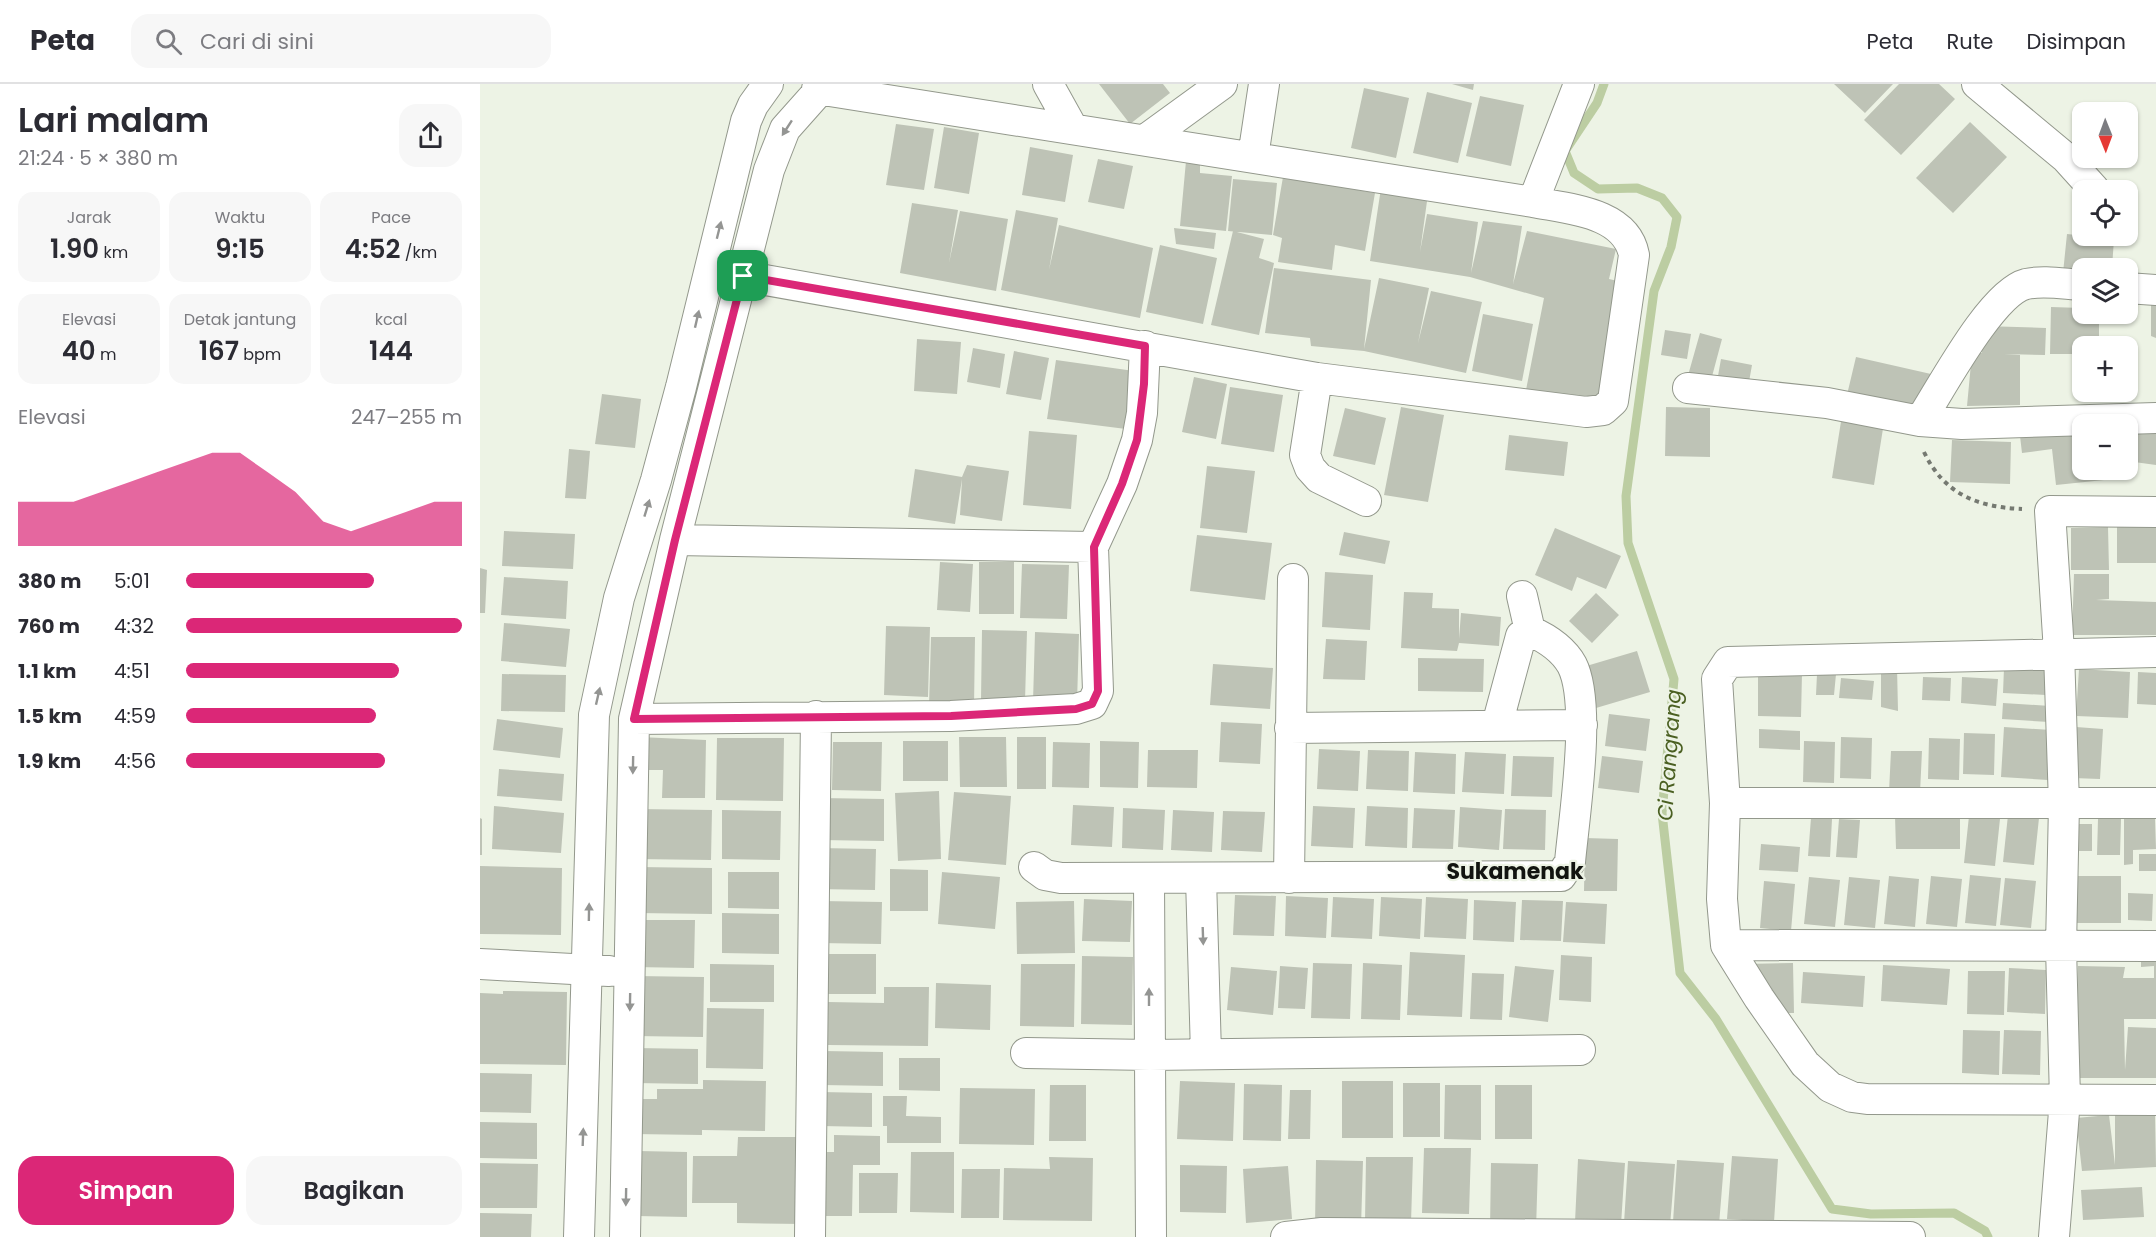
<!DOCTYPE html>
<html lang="id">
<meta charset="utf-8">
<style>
:root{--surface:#fff;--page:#f7f7f7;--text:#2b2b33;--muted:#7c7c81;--line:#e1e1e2;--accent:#db2777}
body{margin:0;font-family:Poppins,sans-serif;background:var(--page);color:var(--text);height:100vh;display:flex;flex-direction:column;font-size:22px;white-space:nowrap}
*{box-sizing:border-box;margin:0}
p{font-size:20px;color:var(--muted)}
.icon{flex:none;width:33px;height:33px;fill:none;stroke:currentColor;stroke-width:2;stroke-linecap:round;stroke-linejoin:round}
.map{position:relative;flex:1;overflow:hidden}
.drawer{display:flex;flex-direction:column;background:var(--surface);width:480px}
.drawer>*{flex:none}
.needle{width:39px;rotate:179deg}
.controls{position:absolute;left:1592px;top:18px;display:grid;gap:12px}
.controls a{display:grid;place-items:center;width:66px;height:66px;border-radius:12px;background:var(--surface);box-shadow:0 2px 4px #0004;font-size:30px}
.pin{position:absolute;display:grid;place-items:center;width:51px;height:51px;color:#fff;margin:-26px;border-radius:12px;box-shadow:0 3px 9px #0006}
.round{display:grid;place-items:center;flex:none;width:63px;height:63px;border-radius:18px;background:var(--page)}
.head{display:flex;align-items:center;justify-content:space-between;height:102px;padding:0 18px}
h1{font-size:33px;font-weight:600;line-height:45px}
.stats{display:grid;grid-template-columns:repeat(3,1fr);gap:9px;height:102px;padding:6px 18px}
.stats div{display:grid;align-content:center;border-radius:15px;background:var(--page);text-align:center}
.stats b{font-size:26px;font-weight:600}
.stats small{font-size:16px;font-weight:400}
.stats p{font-size:16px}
.chart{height:168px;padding:12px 18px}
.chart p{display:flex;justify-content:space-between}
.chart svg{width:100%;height:108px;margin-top:6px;fill:var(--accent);opacity:.7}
.cta{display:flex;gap:12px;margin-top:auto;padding:12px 18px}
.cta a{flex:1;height:69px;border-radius:18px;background:var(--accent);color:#fff;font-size:24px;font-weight:600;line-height:69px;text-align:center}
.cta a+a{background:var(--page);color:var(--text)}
ul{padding:0 18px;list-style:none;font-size:20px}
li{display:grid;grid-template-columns:96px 72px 1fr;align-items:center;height:45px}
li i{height:15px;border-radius:8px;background:var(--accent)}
header{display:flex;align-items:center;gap:36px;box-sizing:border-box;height:84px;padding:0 30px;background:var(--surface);border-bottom:2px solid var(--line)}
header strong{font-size:28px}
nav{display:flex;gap:33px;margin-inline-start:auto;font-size:21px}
.search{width:420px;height:54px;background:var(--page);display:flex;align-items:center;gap:15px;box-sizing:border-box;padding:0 21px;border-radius:18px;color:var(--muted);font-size:22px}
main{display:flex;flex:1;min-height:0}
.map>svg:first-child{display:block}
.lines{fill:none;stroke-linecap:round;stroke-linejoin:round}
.stream{stroke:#bccda2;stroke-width:9}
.building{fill:#bec3b6}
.street-casing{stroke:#93988c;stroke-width:32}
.path{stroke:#757971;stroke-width:4;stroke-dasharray:4.5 4.5;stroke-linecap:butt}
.street{stroke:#fff;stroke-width:30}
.oneway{fill:#949593}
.route-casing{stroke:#fff;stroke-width:12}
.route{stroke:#db2777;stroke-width:8}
.labels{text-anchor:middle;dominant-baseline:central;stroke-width:4.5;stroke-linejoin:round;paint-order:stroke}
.water-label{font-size:21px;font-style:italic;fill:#4a5f21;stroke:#edf3e5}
.quarter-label{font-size:22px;font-weight:bold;fill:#121410;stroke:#edf3e5}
</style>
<header>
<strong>Peta</strong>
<div class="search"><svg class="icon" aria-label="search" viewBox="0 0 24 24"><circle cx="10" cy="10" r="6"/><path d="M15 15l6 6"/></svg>Cari di sini</div>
<nav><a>Peta</a><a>Rute</a><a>Disimpan</a></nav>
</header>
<main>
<section class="drawer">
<div class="head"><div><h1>Lari malam</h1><p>21:24 · 5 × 380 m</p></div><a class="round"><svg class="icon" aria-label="share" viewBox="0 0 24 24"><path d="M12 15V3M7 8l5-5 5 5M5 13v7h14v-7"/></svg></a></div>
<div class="stats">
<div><p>Jarak</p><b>1.90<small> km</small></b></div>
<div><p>Waktu</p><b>9:15</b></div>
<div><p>Pace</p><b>4:52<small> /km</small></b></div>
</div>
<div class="stats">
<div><p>Elevasi</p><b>40<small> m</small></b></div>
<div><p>Detak jantung</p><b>167<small> bpm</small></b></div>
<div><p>kcal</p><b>144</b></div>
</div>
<div class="chart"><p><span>Elevasi</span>247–255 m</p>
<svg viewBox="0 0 160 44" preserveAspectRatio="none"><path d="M0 44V26L10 26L20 26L30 22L40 18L50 14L60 10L70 6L80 6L90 14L100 22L110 34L120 38L130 34L140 30L150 26L160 26V44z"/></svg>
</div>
<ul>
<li><b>380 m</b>5:01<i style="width:68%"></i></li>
<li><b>760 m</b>4:32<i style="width:100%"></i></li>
<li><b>1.1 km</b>4:51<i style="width:77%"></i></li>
<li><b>1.5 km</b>4:59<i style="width:69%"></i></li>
<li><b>1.9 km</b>4:56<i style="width:72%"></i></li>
</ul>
<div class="cta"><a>Simpan</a><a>Bagikan</a></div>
</section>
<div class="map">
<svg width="1676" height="1153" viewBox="0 0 1676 1153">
<rect width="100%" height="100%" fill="#edf3e5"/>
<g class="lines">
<!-- stream -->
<path class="stream" d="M1124,0l-7,19 -32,48 9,22 24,16 39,-1 25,10 15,19 -6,30 -17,44 -28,205 2,47 46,136 -12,134 18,160 36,46 116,190 39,5 83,-1 31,18 3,6"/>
</g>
<!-- building -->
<path class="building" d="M619,0h64l7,9 -40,31z
M972,0h22l-1,6z
M1354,0h59l-28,29z
M1419,0h40l16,15 -54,56 -37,-35z
M884,4l45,10 -13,60 -45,-10z
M947,8l45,11 -14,60 -45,-10z
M1000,12l44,9 -13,61 -45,-10z
M1490,38l37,35 -54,56 -37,-35z
M416,40l38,5 -10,61 -38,-5z
M464,43l35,6 -10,61 -35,-6z
M550,63l43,8 -8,47 -43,-7z
M618,75l35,7 -9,43 -36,-7z
M706,77l14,1v11l32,3 -6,55 -46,-5z
M803,93l92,16 -10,58 -30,-6 -3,25 -54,-8 4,-24 -9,-3z
M753,95l44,4 -5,52 -44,-4z
M901,104l47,6 -8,58 7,-38 51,8 -7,51 12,-52 39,5 -9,58 14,-53 89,18 -7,30 13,3 -23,122 -73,-14 18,-92 -74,-21 -100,-16z
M432,119l46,7 -9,53 11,-52 48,8 -12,72 -96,-18z
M536,126l42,8 -9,52 10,-45 94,23 -13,70 -139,-28z
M694,144l42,5 -2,16 -38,-5z
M753,147l31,8 -5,19 15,5 -15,72 -48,-10z
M1587,150l47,5 -2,29h-30v7l-19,-2z
M680,161l57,13 -14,66 -57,-12z
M794,184l97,12 -7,69 15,-71 50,10 -11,55 13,-52 51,11 -16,71 -102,-22 -53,-5 -1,-8 -45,-5z
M1671,214h5v40l-5,-2z
M1571,223l31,1v6h17v32h-17v8h-32z
M1003,230l50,10 -11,57 -50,-10z
M1503,242l63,2 -1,27 -41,-1 16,1v50l-53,1 5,-53h10z
M1185,246l26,4 -4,25 -26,-4z
M1220,249l22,6 -12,45 -23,-5z
M437,255l44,3 -4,52 -43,-3z
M493,264l32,6 -5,34 -33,-6z
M534,267l35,7 -8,42 -35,-6z
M1376,273l75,17 -9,41 -76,-16z
M1241,275l31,6 -5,28 -31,-6z
M576,276l78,11 -8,58 -79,-10z
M714,293l33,7 -11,55 -34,-7z
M750,303l53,8 -9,57 -53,-8z
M122,310l39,5 -6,49 -40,-4z
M921,323l43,8 -16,87 -44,-7z
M1186,323l44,1v49l-45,-1z
M865,324l41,10 -11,47 -42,-9z
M1363,325l42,7 -11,69 -42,-7z
M1602,346v40h21l1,10 -48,5 -4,-36 -30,4 -2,-17z
M1647,346h29v35l-29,-4z
M549,347l48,4 -6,74 -48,-4z
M1029,351l59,7 -4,34 -59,-6z
M1472,356l59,2 -1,42 -60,-2z
M89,365l21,2 -4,48 -21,-1z
M487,381l42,6 -7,50 -42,-6 2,-36 -7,45 -47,-7 7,-48 47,8z
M727,382l48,5 -8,62 -47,-5z
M1676,438v41h-39v-40z
M1628,443l1,43h-38v-42z
M1075,444l66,28 -15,33 -29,-12 -5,14 -37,-16z
M24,447l71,3 -2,35 -71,-3z
M864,448l46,9 -5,23 -46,-9z
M717,451l75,8 -7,57 -75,-9z
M460,478l33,2 -3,48 -33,-2z
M499,478h35v52h-35z
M542,480l47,1 -2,54 -47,-1z
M0,484l7,2 -2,43h-5z
M845,488l48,3 -3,55 -48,-3z
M1594,490h35v25l-13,1 60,2v33h-84z
M24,493l64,4 -2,38 -65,-4z
M924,508l29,1 -1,15 27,1v30l2,-26 40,4 -2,29 -40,-3 -2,8 -56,-3z
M1116,509l23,22 -27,28 -23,-22z
M24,539l66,6 -4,38 -65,-6z
M406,542l44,1 -2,70 -44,-2z
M502,546l45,1 -2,70 -44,-1z
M555,548l44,2 -2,69 -44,-1z
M451,553h44l-1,70 -45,-1z
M846,555l41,2 -2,39 -42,-1z
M1157,567l13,41 -54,16 -13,-41z
M938,574l66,1 -1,33 -65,-1z
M733,580l60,4 -3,41 -60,-4z
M1401,583h16l1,44 -17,-4z
M1524,584l43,2 -1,25 -43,-2z
M1599,585l51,3 -2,46 -52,-2z
M1278,588l44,1 -1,44 -43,-1z
M1658,588l18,1v32l-19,-1z
M22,590l64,1 -1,37 -64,-1z
M1337,590h19l-2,21h-18z
M1443,593l28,1 -1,23 -28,-1z
M1482,593l36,2 -2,27 -35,-3z
M1361,594l33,3 -2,19 -33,-2z
M1523,619l47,3 -1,16 -47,-3z
M1129,630l41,5 -4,32 -41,-5z
M17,635l66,9 -3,30 -67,-8z
M741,638l41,2 -2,40 -41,-2z
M1524,643l47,3 -3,50 -47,-3z
M1596,643l27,2 -3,50 -27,-1z
M1279,645l41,2v19l-41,-2z
M1484,649l31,1 -1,41 -31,-1z
M159,653l67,3 -1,58h-43l1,-28h-25z
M479,653h47l1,50h-47z
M537,653h29v52h-29z
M1361,653l31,1 -1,41 -31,-1z
M237,654h67l-1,63 -67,-1z
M1449,654l31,1 -1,41 -31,-1z
M423,657h45v40h-45z
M620,657l39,1 -1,46 -38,-1z
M1324,657l31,1 -1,41 -31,-1z
M353,658h49l-1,49 -49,-1z
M573,658l37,1 -1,45 -37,-1z
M839,665l41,2 -2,40 -41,-2z
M668,666h50l-1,38 -50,-1z
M888,666l41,1 -1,40 -42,-2z
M1411,667h31l-2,42 -31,-1z
M935,668l41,2 -1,40 -42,-2z
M985,668l41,2 -2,40 -42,-2z
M1033,672l41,1 -2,40 -41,-1z
M1122,672l41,5 -4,32 -41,-5z
M19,685l65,5 -2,27 -65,-5z
M459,707l2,68 -43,2 -3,-68z
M474,708l57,4 -5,69 -58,-5z
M340,714l64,1v42l-64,-1z
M593,721l41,2 -2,40 -41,-2z
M14,722l70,7 -3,40 -69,-4z
M833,722l42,2 -2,40 -42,-2z
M887,722l41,2 -1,40 -42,-2z
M980,723l42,3 -3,40 -41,-3z
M643,724l42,2 -2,40 -41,-2z
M934,724l41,2 -2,39 -41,-1z
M158,725l74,1 -1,50 -74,-1z
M1025,725l41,1 -1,40 -42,-1z
M242,726l59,1 -1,49 -58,-1z
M693,726l41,2 -2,40 -41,-2z
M743,727l42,1 -3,40 -41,-2z
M1480,731v34h-64l-1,-33z
M1528,731l31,3 -5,47 -31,-3z
M1489,732l31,3 -5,47 -31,-3z
M0,734l2,1v36h-2z
M1331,734l21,1 -2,38 -22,-1z
M1359,735l21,1 -3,38 -21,-1z
M1618,735h23l-1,36h-23z
M1644,735h31l1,30 -23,1v14l-9,1z
M1598,740h14v27h-14z
M1105,754l33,1 -1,52h-33z
M1281,760l39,3 -2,25 -39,-2z
M338,764l58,1 -1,41 -58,-1z
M1659,770h17v17h-17z
M0,782l82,2 -1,67 -81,-1z
M158,783l74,1v46l-75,-1z
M410,785l38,1v41h-38z
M248,788h51v37l-51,-1z
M462,788l58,5 -5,52 -57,-5z
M1490,791l31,3 -5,48 -31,-3z
M1409,792l30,3 -4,48 -31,-3z
M1451,792l31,3 -5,48 -31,-3z
M1597,792h44v47h-44z
M1329,793l31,3 -5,47 -31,-3z
M1369,793l31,3 -5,48 -31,-3z
M1525,794l31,3 -5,47 -31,-3z
M1284,797l31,3 -4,47 -31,-3z
M1648,809l25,1 -1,27 -24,-1z
M755,811l41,1 -2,40 -41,-1z
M806,812l42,2 -2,40 -41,-2z
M853,813l41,2 -2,40 -41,-2z
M901,813l41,2 -2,40 -41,-3z
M946,813l42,2 -2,40 -42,-2z
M604,815l48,2 -2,41 -48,-1z
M994,816l42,2 -2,40 -41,-2z
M1042,816l41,1 -2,40 -41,-1z
M340,817l62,1 -1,42 -62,-1z
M594,817l1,52 -58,1 -1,-52z
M1086,818l41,2 -2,40 -42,-2z
M242,829l57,1v40l-57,-1z
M154,836h61l-1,48 -61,-1z
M930,868l55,3 -3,62 -55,-2z
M345,870h51v40h-52z
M1081,871l31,2 -1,45 -32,-2z
M1676,871v64h-32l1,51 3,-43 28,1v50h-79l1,-112 47,1 -2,11h31v-12l-13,1v-11z
M602,872l51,1 -1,68 -51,-1z
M833,879l39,1 -2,55 -39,-1z
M883,879l39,2 -2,55 -39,-1z
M1313,879l1,50h-18l-32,-49z
M230,880l64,1v37h-64z
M541,880h54l-1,63 -54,-1z
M1403,881l67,4 -3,36 -66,-4z
M800,882l28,2 -3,41 -27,-1z
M1035,882l39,4 -6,52 -39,-5z
M751,883l46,4 -4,44 -46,-5z
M1529,884l37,2 -1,44 -38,-2z
M1488,887h37l-1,44 -37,-1z
M1323,888l62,4 -2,31 -62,-4z
M992,889l32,1 -2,46 -32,-1z
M156,892l68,1 -1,60 -68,-1z
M456,899l55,2 -1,45 -55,-2z
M404,903h45l-1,59 -100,-1v-43l56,1z
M23,907l64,1 -1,73 -86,-1v-71l23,1z
M227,924l57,1 -1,60 -57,-1z
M1483,946l37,1 -1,44 -37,-2z
M1524,946l37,1 -1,44 -38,-1z
M155,964l63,1v35l-64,-1z
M343,967l60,1v34l-61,-1z
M419,974h41v33l-41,-1z
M0,989l52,1 -1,39 -51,-1z
M223,996l63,1 -1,50 -63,-1v5l-68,-1 1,-35h22v-10h46z
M700,997l55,2 -2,58 -56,-2z
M862,997h51v57h-51z
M923,999h37v54h-37z
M764,1000l38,1 -1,56 -38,-1z
M570,1001h36v56h-37z
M965,1001h36v55l-37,-1z
M1015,1001h37v54h-37z
M480,1004l75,1 -1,56 -75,-1z
M810,1006h21l-1,49h-22z
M341,1008l51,1v34l-51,-1z
M403,1012h24l-1,20 35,1v26h-54v-17h-4z
M1675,1029l1,54 -74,4 -6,-53 33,-3 6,50v-50z
M0,1038l57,1v36l-57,-1z
M354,1051l46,1v29h-27l-1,51h-34l1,-64h15z
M258,1053h67l-2,87 -66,-1v-20h-45l1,-47h44z
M944,1064h47l-2,66 -47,-1z
M158,1067l49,1v65l-50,-1z
M431,1068h43v61l-44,-1z
M1252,1072l46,3 -4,63 -47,-3z
M569,1073l44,1 -1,63 -89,-1 1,-52 46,1z
M886,1073h47l-2,66 -46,-1z
M1098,1075l47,4 -4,62 -46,-3z
M836,1076l47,1 -2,66 -46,-1z
M1197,1076l47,3 -5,62 -46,-3z
M1148,1077l47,3 -5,62 -46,-3z
M0,1079l58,1 -1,44h-57z
M1011,1079l47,1 -2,66 -46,-1z
M700,1081l47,1 -1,47 -46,-1z
M808,1082l4,53 -46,4 -3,-54z
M482,1085h38l-1,49h-38z
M379,1089h39l-1,40h-38z
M1662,1103l2,30 -61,3 -2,-30z
M0,1129l52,1 -1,23h-51z"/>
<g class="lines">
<!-- street casing -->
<g class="street-casing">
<path id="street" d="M568,0l25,45
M1497,0l89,74 28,31
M665,56l77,-56
M773,73l11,-73
M1053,118l46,-118
M263,192l574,102 269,34 17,-2 10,-9 21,-146c-8,-43 -66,-46 -101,-53l-716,-113
M1647,204l29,2
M837,294l-12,77 5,13 9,10 47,23
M1208,304l139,15 93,18 42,3 194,-6
M1440,337c21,-32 71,-128 106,-137 18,-4 38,0 56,1
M195,456l418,7
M1042,512l8,35
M1676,568l-428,10 -11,17 8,124 -3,96 4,46 33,53 46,66 25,23 22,10 15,2 289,1
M154,635l317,-3 125,-7 16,-5 6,-13 -5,-144 29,-63 15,-44 5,-27 3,-67
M810,644l292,-3
M1245,719h431
M554,783l11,8 16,3 500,-2 9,-14c4,-45 22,-158 2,-197 -9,-16 -26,-27 -42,-34l-9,5 -24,89
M721,794l5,176
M809,794l4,-299
M669,795l2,358
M1246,861l430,1
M0,880l129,7
M546,969l124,2 430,-5
M99,1153l15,-522 25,-117 37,-118 25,-93 65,-266 7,-16 15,-21
M145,1153l9,-518 41,-179 94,-370 16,-41 40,-45
M330,1153l6,-521
M806,1153l36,-4 588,4
M1574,1153l11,-138 -4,-152 3,-143 -5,-152 -9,-141 106,1"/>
</g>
<!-- path -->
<path class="path" d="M1444,368c20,42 53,55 98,57"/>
<!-- street -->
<use href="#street" class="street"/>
</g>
<!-- one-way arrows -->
<defs><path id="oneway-solid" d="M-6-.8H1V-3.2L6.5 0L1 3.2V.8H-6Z" transform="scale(1.5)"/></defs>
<g class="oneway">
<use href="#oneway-solid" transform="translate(307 44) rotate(123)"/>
<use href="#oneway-solid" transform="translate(239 146) rotate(-76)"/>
<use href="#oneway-solid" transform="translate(217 235) rotate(-77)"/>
<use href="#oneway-solid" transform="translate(167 424) rotate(-73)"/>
<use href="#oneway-solid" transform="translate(118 612) rotate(-77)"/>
<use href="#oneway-solid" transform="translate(153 681) rotate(91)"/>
<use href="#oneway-solid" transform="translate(109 828) rotate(-89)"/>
<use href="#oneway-solid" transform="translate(723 852) rotate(88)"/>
<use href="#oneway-solid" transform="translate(669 913) rotate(-90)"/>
<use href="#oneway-solid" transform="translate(150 918) rotate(91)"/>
<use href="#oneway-solid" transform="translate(103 1053) rotate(-88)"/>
<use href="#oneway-solid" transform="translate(146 1113) rotate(91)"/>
</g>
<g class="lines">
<!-- route casing -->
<g class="route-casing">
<path id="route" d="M263,192l402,70 -1,38 -7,56 -15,44 -28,63 4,144 -6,13 -16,5 -125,7 -317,3 41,-179z"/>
</g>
<!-- route -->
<use href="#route" class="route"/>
</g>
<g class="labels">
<!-- water labels -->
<g class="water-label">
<text transform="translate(1189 671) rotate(-86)">Ci Rangrang</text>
</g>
<!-- quarter labels -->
<g class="quarter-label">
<text x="1035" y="787">Sukamenak</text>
</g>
</g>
</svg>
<div class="controls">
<a><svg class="needle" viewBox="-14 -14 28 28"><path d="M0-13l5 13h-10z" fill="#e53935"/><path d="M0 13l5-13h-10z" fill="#7c7c81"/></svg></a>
<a><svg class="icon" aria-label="locate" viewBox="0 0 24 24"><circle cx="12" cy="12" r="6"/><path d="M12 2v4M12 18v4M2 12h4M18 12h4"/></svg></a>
<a><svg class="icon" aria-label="layers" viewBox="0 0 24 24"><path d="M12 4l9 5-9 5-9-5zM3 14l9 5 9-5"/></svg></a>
<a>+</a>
<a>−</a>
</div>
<div class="pin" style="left:263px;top:192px;background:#1e9e55"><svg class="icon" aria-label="arrive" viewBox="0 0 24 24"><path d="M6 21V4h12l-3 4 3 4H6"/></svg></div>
</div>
</main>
